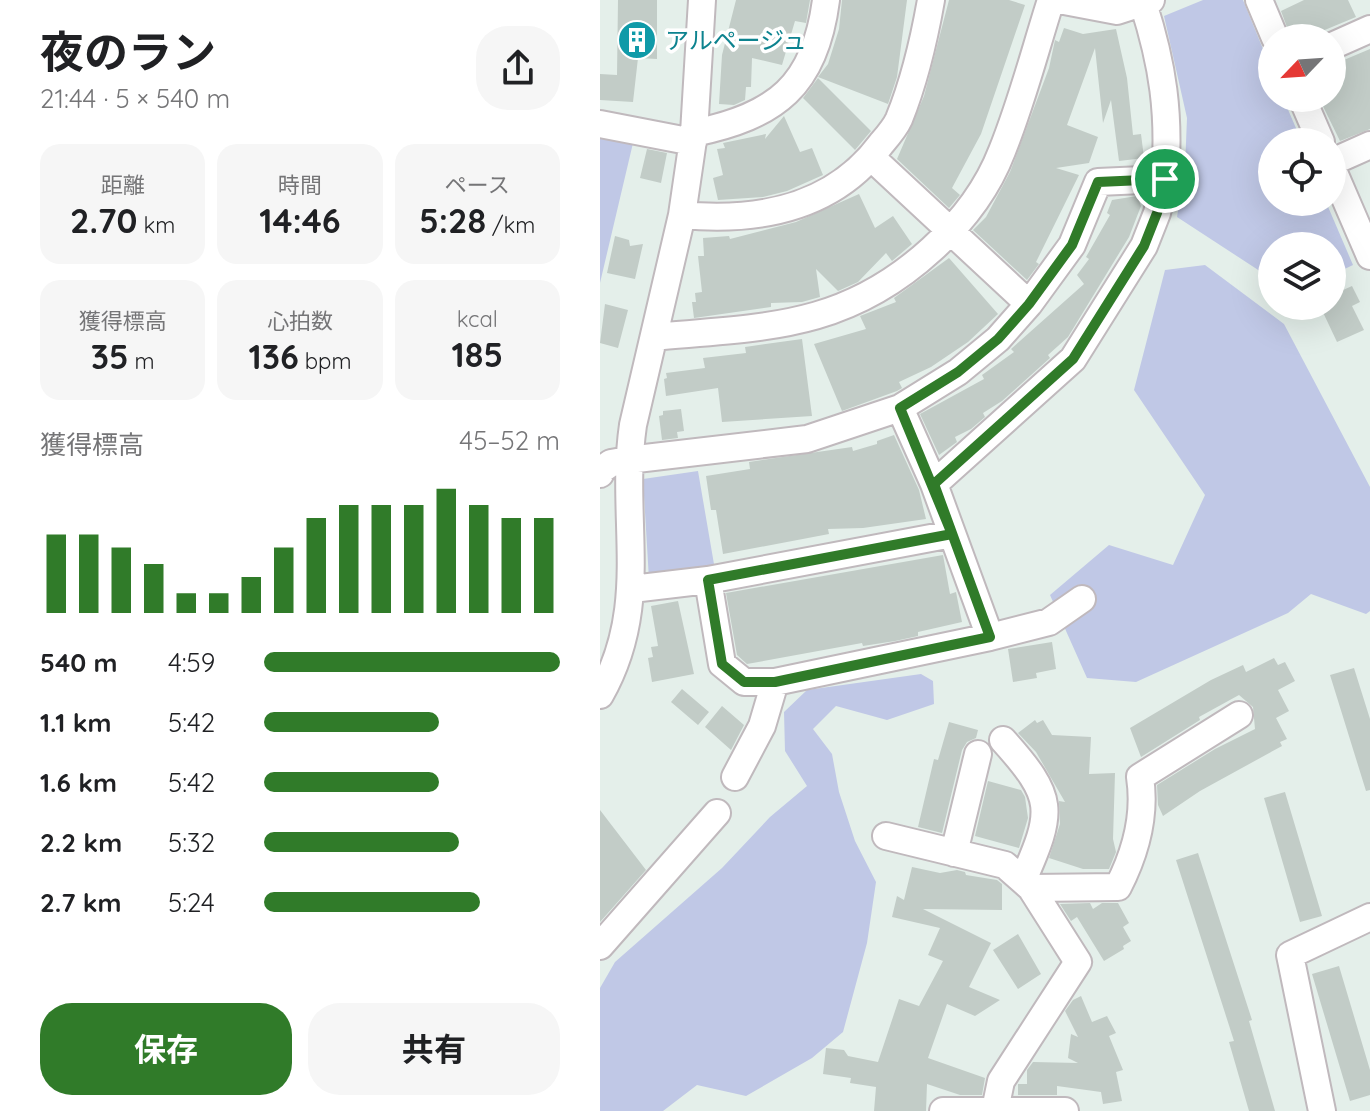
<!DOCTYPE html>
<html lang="ja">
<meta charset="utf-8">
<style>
:root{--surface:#fff;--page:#f6f6f6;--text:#202124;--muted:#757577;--accent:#307b29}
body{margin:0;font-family:Quicksand,"Noto Sans JP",sans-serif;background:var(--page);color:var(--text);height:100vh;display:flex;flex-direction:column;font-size:30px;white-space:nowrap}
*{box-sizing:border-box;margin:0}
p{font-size:26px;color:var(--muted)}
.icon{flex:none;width:44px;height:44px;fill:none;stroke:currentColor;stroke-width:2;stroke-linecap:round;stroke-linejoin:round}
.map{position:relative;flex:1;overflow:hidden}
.panel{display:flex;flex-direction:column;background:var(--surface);width:600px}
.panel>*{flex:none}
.needle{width:52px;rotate:245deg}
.controls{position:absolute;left:658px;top:24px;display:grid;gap:16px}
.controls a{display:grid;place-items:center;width:88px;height:88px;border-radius:50%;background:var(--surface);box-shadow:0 8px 32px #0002;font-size:40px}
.pin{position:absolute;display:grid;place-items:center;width:68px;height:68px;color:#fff;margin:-34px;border:4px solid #fff;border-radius:50%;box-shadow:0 2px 8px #0007}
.round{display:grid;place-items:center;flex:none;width:84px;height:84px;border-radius:32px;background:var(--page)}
.headline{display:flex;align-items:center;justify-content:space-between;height:136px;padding:0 40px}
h1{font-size:44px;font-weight:700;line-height:60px}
.stats{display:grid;grid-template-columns:repeat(3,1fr);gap:12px;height:136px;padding:8px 40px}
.stats div{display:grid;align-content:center;border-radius:20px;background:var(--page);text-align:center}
.stats b{font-size:34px;font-weight:700}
.stats small{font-size:22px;font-weight:400}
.stats p{font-size:22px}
.chart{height:224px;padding:16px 40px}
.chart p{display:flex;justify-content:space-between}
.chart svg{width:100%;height:144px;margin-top:8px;stroke:var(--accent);stroke-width:6}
.primary-button{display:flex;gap:16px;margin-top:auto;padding:16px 40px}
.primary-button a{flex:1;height:92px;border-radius:32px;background:var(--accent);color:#fff;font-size:32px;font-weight:700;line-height:92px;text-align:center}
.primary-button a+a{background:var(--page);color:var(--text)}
ul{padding:0 40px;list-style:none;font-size:26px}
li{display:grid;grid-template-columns:128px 96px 1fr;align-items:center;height:60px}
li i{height:20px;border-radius:10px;background:var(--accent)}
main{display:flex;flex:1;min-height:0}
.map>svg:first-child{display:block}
.green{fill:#c0c8e6}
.building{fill:#c2ccc7}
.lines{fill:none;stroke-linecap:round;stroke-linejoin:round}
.minor-casing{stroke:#c0b9bd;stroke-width:30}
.minor{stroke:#fff;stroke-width:26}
.route-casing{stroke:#fff;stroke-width:16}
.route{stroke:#307b29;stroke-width:10}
.labels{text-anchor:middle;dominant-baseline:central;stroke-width:7;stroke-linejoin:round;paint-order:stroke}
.culture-label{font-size:24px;fill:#0d838f;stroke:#fff;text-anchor:start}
</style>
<main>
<section class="panel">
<div class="headline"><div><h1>夜のラン</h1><p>21:44 · 5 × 540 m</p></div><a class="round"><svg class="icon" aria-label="share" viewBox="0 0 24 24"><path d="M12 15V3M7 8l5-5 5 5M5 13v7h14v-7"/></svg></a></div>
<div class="stats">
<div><p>距離</p><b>2.70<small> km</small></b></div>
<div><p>時間</p><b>14:46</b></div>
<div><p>ペース</p><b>5:28<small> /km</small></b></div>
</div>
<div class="stats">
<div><p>獲得標高</p><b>35<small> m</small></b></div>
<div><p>心拍数</p><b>136<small> bpm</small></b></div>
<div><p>kcal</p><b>185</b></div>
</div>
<div class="chart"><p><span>獲得標高</span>45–52 m</p>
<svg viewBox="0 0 160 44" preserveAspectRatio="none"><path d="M5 44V20M15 44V20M25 44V24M35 44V29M45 44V38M55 44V38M65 44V33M75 44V24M85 44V15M95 44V11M105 44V11M115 44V11M125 44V6M135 44V11M145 44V15M155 44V15"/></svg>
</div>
<ul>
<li><b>540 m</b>4:59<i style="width:100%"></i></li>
<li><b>1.1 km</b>5:42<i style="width:59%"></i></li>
<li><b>1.6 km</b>5:42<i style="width:59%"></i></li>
<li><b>2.2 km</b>5:32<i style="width:66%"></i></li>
<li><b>2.7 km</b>5:24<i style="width:73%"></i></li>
</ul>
<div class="primary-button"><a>保存</a><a>共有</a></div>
</section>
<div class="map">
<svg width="770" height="1111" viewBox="0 0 770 1111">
<rect width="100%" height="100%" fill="#e4efea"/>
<!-- green -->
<path class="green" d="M603,0h40l29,71v27h11l19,44h-30v60h54l27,63 -21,10v-29h-60v33l-95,-62 8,-50 2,-49 -23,-102z
M0,136l33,7 -33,140z
M605,265l79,59 86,163v124l-4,3 -55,-20 -23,19 -152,69 -49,-4 -37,-83 59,-50 64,20 32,-70 -71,-105 31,-120z
M98,471l17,99 -66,9 -6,-100z
M321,674l12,7 1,23 -47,16 -51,-14 -23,23 19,25 7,38 16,49 21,41 -9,61 -24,89 -31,26 -66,38 -49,-11 -34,26h-63v-123l15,-26 107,-94 48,-51 37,-31 -22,-35 -1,-39 23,-22z"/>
<!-- building -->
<path class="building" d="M18,0h39v59l-19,-1 -5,44 -33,-2v-26l17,1z
M136,0h74l-4,23 -11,-2 -13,44 -30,-7 -1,29h-5l-1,13 -11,5 -15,-1 3,-49z
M242,0h65l-10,77 -9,27 -70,-27 10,-13 11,-35z
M349,0h60l16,5 -44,129 -29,54 8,7 -11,13 -52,-49 27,-63z
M704,0h44l8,17 -41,17 3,4h-27l-10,-27z
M464,28l19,6 33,-5 11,49 6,57 8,-1 3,24 -25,3 -8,-61 -8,23 -8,-75 -28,77 31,12 -9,26 -33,5 23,7 -39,79 -4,8 3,2 -12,16 -54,-50 13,-13 24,-45 39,-104 6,-28 4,2z
M770,49v80l-30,12 -21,-43h13v-33z
M218,78l53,53 -16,19 -52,-52z
M184,116l16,36 12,-4 11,27 -36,16 -24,6 -45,3 -5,-22 10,-3 -6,-26 8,-1 -2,-5 43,-9 -1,5z
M47,149l20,4 -6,30 -21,-5z
M259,194l16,34 18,-12 19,28 -20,17 -6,-8 -28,29 -20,9 -22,-22 4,28 -18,5 -31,1v4l-77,11 -2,-16h4l-1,-9 7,-1 -4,-36h6l-1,-18 26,-2 1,3 66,-17z
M537,196l4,10 -12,31 -61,100 -20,18 2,3 -48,43 -19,12 2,4 -14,12 -16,8 2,5 -18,13 -19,-41 64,-35 -2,-4 32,-23 -3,-3 73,-65 -7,-9 12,-16 -3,-2 24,-42 -3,-2 5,-13z
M15,236l14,4 1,6 13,-2 -8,35 -28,-6z
M349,258l49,56 -30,28 -37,25 -32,15 3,6 -5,3 -55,20 -28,-67 52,-15 -6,-13 36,-14 -2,-4z
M752,286l8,16 -8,4 12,24 -27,12 -17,-36h12v-11z
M5,304l23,6 -10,38 -18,-5z
M202,339l10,77 -90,6 -4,-34 -52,8 -2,-17 3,-1 -1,-5 39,-5 -2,-10 43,-5 -1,-6z
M81,409l3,22 -7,1 1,6 -16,2 -3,-24 4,-1v-4z
M294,435l25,55 7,29 -63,9 -35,1 1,5 -106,20 -7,-44h-5l-5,-34 44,-7 -1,-7 103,-15 1,4 24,-7v-3z
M343,555l7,39 6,-2 6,30 -44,10v4l-23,5 -32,5 -1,-3 -115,21 -10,-9 -11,-62z
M78,601l16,73 -42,8 -4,-24 5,-1 -2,-10 7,-1 -7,-40z
M452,642l4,27 -20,4 1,5 -24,4 -5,-33z
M674,658l4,7 7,-3 10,19 -17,9 11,21 -13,7 11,21 -7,3 2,4 -82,45 -37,25 -5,-11 -1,-20 58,-36 40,-20 -2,-22 -14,-12 -40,22 1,3 -59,37 -11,-29 81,-48 32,-15 3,7z
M754,668l16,51v71l-4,1 -36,-116z
M82,689l27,23 -11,13 -27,-23z
M122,706l22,19 -13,25 -26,-23z
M435,720l2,3 6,-3 9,15 39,2 -2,37 26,-1 -2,66 3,13 -7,17h-26l-34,-11 11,-34 -1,-23 6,1 -29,-50 -18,-19z
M349,722l29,8 -2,8 -9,4 -5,8 -20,83 -24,-6 16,-68 4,1z
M388,781l33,9 4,7 3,21 -9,30 -44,-12z
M685,792l37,124 -22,6 -36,-124z
M0,810l46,60 -46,52z
M598,853l54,167 -3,1 26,90h-26l-20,-69 5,-1 -58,-181z
M312,867l28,6 17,-3 8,2 1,3 31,5 5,4v26l-79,-1 68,34 -22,44 31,13 -25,16 -28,-12 -19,54 57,20 -3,17h-22l-33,-11 -1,27h-52l2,-24 -26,-4 1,-5 -28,-4 3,-26 18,2 4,6 30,6 21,-63 20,7 24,-45 -15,-6 12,-27 -48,-11 5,-21 7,4z
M490,903l3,6 9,-6h16l11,20 -6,4 8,14 -8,5 1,3 -20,12 -27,-44 -6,4 -11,-17z
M418,934l23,40 -23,15 -25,-39z
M739,966l31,104v25l-20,6 -38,-127z
M481,996l11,26 15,-6 9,17 -7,3 14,34 -7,2 6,29 -19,3 -2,-12 -44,-6v9h-39v-11h9v-14l6,-8 45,1 -10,-5 3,-24 7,3 -13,-26 8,-11z"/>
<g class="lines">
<!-- minor casing -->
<g class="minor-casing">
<path id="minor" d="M459,0l58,11 34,-11
M659,0l16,38
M732,46l38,-17
M702,98l19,44
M0,124l93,18
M94,133c82,-17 121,-47 132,-133
M272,158l157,146
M732,162l38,-17
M732,168l38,88
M82,215c76,7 151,-6 199,-71 6,-7 14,-16 18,-25 15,-37 25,-79 32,-119
M54,337c111,-10 191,-8 278,-88 31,-28 55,-59 70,-98 20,-49 33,-101 49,-151
M0,474l1,-4 10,-7 17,-3 179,-21 93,-31 58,-36 40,-33 31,-35 43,-59 26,-63 67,-3c5,-65 -2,-114 -22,-176
M334,484l139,-125 71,-113 13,-33 8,-34
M108,580l14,84 22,18h31l215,-45 -56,-153 -34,-76
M32,589l76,-9 244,-46
M390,637l59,-15 33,-23
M0,695c52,-91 19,-174 33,-270l49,-210 12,-82 8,-133
M403,740c52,58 51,70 20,140
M135,777l27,-51 13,-44
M286,836l119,29 26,23 47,74 -77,119 -6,29
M354,853l24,-99
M431,888l87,-1c18,-35 28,-71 22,-110l99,-62
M0,946l117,-133
M343,1111h122
M722,1111l-32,-156 80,-38"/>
</g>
<!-- minor -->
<use href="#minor" class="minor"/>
</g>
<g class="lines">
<!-- route casing -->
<g class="route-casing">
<path id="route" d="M565,179l-67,3 -26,63 -43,59 -31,35 -40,33 -58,36 52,126 -244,46 14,84 22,18h31l215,-45 -56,-153 139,-125 71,-113 13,-33 8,-34"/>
</g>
<!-- route -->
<use href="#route" class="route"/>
</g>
<!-- icons -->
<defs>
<g id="building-disc" transform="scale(2)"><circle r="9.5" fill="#0f9aa8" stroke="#fff"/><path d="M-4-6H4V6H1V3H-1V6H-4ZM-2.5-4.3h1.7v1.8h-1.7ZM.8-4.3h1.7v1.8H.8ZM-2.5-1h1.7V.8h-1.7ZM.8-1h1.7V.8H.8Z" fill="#fff"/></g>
</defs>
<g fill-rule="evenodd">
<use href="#building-disc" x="37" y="40"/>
</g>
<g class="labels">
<!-- culture labels -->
<g class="culture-label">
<text x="65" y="40">アルページュ</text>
</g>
</g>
</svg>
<div class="controls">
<a><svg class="needle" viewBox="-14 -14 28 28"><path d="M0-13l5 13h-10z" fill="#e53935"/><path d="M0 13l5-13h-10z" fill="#757577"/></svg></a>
<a><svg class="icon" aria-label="locate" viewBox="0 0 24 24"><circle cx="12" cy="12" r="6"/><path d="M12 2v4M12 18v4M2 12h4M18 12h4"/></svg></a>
<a><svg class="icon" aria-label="layers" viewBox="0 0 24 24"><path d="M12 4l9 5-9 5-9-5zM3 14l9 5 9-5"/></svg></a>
</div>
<div class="pin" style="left:565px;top:179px;background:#1e9e55"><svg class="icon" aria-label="arrive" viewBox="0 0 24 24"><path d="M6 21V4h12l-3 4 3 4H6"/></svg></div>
</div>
</main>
